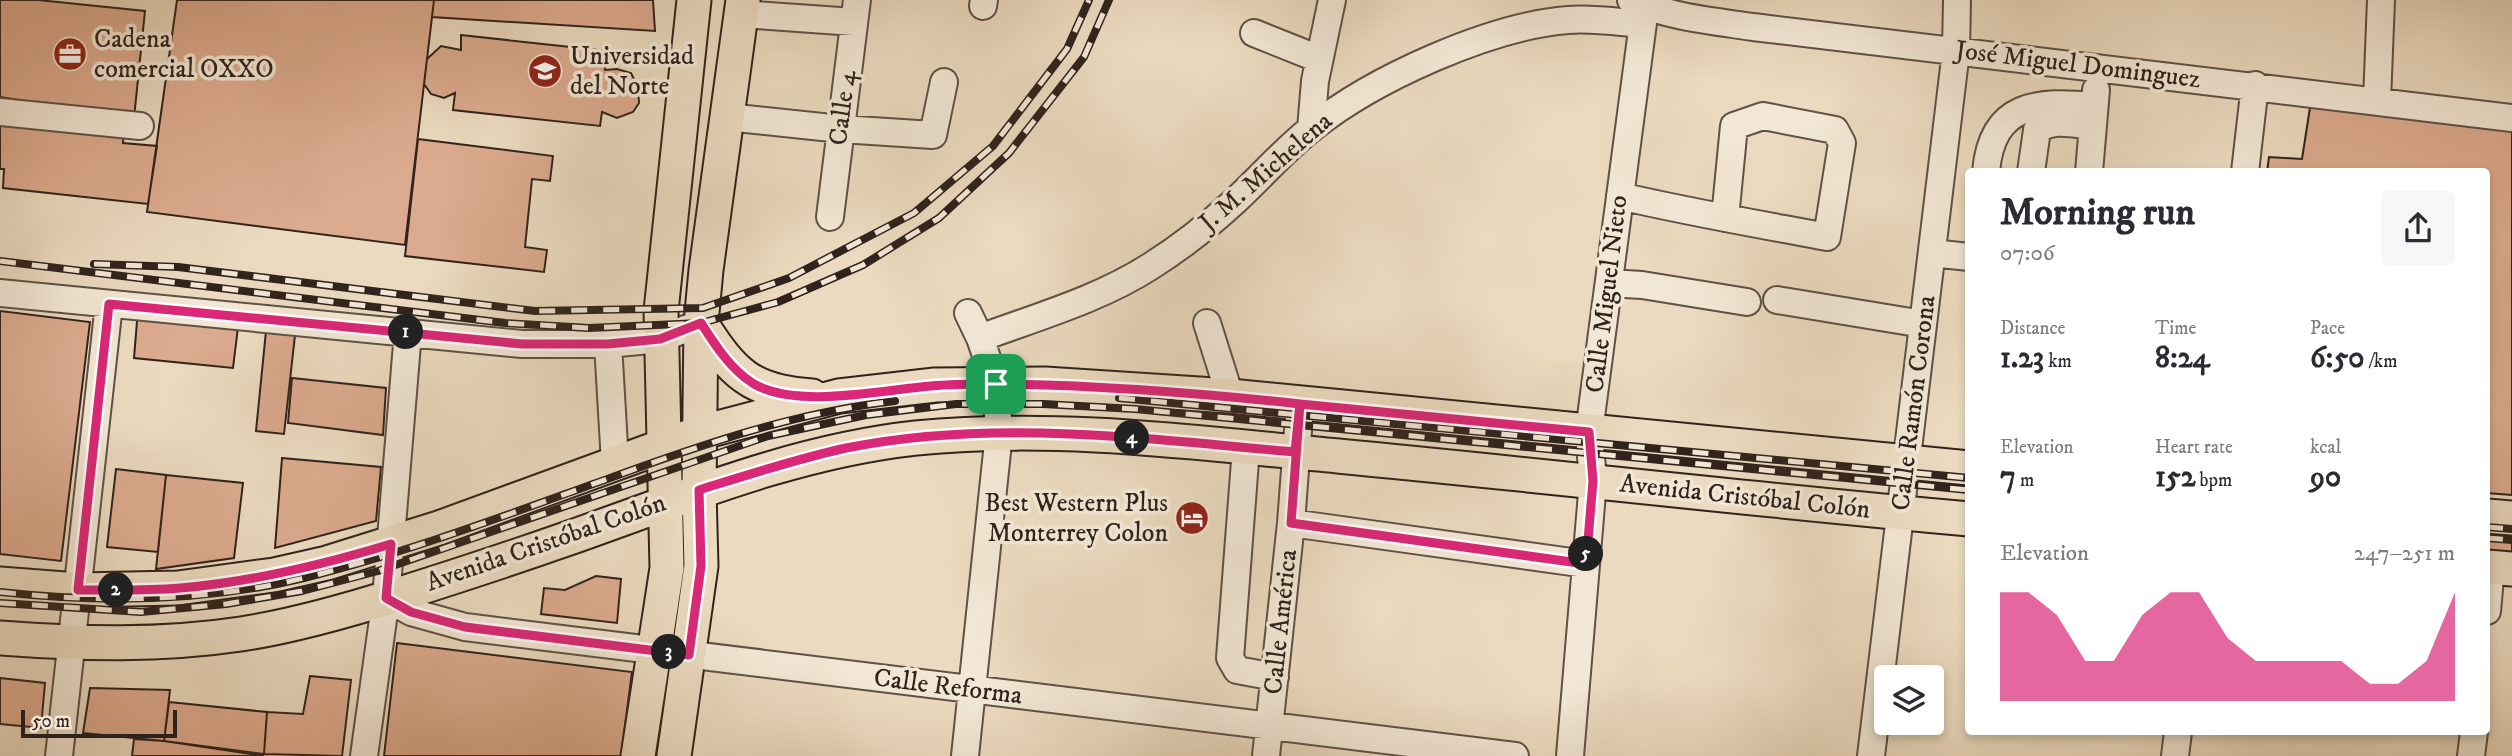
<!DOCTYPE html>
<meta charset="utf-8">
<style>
:root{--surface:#fff;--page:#f7f7f7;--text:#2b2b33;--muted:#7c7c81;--accent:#db2777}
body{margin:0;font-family:"IM FELL DW Pica",serif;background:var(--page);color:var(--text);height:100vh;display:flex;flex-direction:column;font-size:26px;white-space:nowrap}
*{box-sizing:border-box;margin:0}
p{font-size:23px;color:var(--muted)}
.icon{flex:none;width:38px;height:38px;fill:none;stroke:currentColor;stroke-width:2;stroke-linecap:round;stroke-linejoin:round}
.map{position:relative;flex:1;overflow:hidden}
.drawer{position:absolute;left:1965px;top:168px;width:525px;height:567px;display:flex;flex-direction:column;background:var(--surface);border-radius:7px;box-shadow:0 4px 10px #0003}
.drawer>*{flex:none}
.tools{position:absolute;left:1874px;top:665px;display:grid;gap:14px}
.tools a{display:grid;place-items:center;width:70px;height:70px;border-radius:7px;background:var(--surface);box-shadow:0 4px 10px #0003;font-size:35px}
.scale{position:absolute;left:21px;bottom:18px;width:156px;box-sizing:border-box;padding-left:7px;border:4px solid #30231d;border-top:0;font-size:19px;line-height:24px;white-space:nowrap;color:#30231d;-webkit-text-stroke:5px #f2e7d5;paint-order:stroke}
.pin{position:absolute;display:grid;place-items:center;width:60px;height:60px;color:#fff;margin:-30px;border-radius:14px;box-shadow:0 4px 10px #0006}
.km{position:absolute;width:35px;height:35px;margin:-18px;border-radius:50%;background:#222;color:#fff;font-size:19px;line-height:35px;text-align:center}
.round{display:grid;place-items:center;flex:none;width:74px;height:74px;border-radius:7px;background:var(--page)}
.overview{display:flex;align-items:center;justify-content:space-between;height:119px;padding:0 35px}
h1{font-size:38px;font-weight:700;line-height:52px}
.figures{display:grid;grid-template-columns:repeat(3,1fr);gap:10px;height:119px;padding:7px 35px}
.figures div{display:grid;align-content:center}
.figures b{font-size:30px;font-weight:700}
.figures small{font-size:19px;font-weight:400}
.figures p{font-size:19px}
.chart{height:196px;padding:14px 35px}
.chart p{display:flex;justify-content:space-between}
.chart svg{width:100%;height:126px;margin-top:7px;fill:var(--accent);opacity:.7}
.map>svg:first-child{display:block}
.building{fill:#dcaa8e;stroke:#30231d;stroke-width:2}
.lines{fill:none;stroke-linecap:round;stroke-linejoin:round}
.minor-casing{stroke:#5f5146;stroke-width:30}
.major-casing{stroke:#30231d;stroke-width:37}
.minor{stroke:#f2e7d5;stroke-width:26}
.major{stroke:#ebdabf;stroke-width:33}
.rail-casing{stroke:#30231d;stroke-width:8}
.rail{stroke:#f2e7d5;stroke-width:5;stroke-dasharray:16;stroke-linecap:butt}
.route-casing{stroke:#fff;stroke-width:14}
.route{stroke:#db2777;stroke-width:9}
.labels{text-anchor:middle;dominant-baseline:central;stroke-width:7;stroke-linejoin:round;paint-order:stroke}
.poi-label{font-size:26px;fill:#30231d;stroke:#f2e7d5;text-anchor:start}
.street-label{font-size:26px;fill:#30231d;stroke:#f2e7d5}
</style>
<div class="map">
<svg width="2512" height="756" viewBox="0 0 2512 756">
<rect width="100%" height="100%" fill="#ebdabf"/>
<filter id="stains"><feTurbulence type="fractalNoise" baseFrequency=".00286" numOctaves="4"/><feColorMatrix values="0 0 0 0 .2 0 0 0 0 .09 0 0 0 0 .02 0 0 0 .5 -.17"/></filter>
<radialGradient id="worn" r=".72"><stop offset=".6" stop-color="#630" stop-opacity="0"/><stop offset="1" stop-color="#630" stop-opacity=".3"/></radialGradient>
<!-- building -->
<path class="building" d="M0,0h38l107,11 -11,107 -134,-21z
M177,0h257l-29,245 -258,-33z
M434,0h219l2,31 -223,-14z
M461,35l146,16 -2,19 12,-1 14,4 7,14 1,16 -6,9 -16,6 -15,-6 -2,14 -147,-16 2,-17 -11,5 -13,-4 -7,-10 3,-25 14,-13 20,4z
M2311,101l201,26v368l-25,-2v-321h-220l2,-15 33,2z
M0,117l124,14 -1,12 34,3 -9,58 -145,-16 1,-19h-4z
M418,139l135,17 -3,25 -18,-2 -7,68 22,3 -3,22 -139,-16z
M138,309l101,10 -6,49 -99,-10z
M0,311l90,11 -29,239 -61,-7z
M267,321l29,5 -12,108 -28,-3z
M292,378l94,10 -3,47 -95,-12z
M282,458l99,9 -5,54 -101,27z
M116,469l50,6 -8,77 -51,-5z
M166,475l77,8 -9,75 -78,11z
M2487,507l25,2v49l-25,-3z
M596,576l25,3 -4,44 -76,-9 3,-26 21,2z
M397,643l235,29 -11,84h-237z
M310,676l41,4 -9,76 -78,-2 3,-42 36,2z
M0,678l45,5 -4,45 -41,-4z
M90,688l80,2 -6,51 -81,-8z
M169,702l98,10 -3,42 -100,-13z
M134,739l30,2 100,15h-132z"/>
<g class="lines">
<!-- minor casing -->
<g class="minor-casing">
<path id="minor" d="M1631,0c38,17 81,21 122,27l759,91
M983,6l1,-6
M742,14l112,8
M1254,33l65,26
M2377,101l4,-101
M0,112l140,14
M727,117l114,12 92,6 11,-53
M1311,129l4,-48 17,-81
M1986,172c6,-70 52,-71 108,-66
M2031,172l6,-42c16,-12 36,-6 56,-4
M2089,172l7,-82
M2245,172l10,-87
M1620,196c68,16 138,28 207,41l15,-94 -7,-13 -72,-14 -29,10 -9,92
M830,217l27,-217
M1932,253l37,4
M1609,283l33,2 105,17
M0,293l522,51h86l52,-5 41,-16
M1777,300l146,24
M1207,323l23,73
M980,338c57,-21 120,-39 171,-72 30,-19 58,-41 84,-65 26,-24 49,-51 77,-73 61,-49 178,-102 256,-108 25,-2 50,2 74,4
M608,344l7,119
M1246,448l-16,210 7,12 38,7
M1291,523l295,41
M386,598l25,14 54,15 1050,129
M2487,611l4,-44
M59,756l50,-452
M364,756l22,-158 22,-266
M965,756l34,-323 -3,-49 -16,-46 -12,-25
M1266,756l25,-233 9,-119
M1570,756l23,-275 -4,-49 57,-432
M1871,756l85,-705 1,-51
M2175,756l3,-24
M2471,756l3,-24"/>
</g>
<!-- major casing -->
<g class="major-casing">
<path id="major" d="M701,323c32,51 50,69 111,73
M2487,516l25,2
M2487,567l25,2
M0,584l78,6 100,-2 96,-13 53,-12 112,-35 260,-95 140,-37 96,-11 110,-1 185,12 739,72
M0,638c80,6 161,8 241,-4 53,-8 105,-23 156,-39 57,-18 115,-37 172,-57 114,-40 226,-87 347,-100 140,-14 282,5 422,18 210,20 420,44 631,63
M638,756l29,-188 -6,-257 33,-311
M674,756l27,-190 -2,-76 2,-167 5,-53 37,-270"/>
</g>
<!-- minor -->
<use href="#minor" class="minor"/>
<!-- major -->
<use href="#major" class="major"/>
<!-- rail casing -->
<g class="rail-casing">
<path id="rail" d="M0,261l505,62 84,5 112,-5 77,-21 85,-37 76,-47 70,-65 75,-96 25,-57
M94,264l84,3 357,44 168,-3 86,-30 125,-65 79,-67 74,-97 22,-49
M1119,398l850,80
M2487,527l25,2
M2487,538l25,2
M0,592c101,11 205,10 304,-14 105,-26 205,-64 306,-100 93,-34 187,-66 285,-77
M0,603l141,9 85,-8 76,-13 76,-20 390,-135 98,-21 90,-11h87l92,5 834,81"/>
</g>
<!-- rail -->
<use href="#rail" class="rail"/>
</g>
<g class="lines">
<!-- route casing -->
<g class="route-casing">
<path id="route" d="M996,384c-22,0 -44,0 -65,2 -49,4 -133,23 -177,-2 -23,-14 -39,-39 -53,-61l-41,16 -52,5h-86l-413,-40 -31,286c34,0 68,1 102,-2 72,-6 142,-23 211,-44l-5,54 25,14 54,15 224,28 12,-89 -2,-76c48,-15 97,-31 147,-42 148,-30 301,-9 449,4l5,-48 289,28 4,49 -7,83 -295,-41 9,-119c-101,-11 -203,-19 -304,-20"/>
</g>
<!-- route -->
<use href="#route" class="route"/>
</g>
<!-- icons -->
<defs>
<g id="office-disc" transform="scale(1.75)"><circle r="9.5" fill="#8f2418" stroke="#f2e7d5"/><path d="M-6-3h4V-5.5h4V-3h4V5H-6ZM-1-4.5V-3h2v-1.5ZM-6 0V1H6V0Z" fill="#fff"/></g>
<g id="university-disc" transform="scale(1.75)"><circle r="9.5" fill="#8f2418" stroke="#f2e7d5"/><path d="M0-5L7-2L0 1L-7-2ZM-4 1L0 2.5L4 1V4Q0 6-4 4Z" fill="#fff"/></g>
<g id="hotel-disc" transform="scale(1.75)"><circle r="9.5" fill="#8f2418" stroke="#f2e7d5"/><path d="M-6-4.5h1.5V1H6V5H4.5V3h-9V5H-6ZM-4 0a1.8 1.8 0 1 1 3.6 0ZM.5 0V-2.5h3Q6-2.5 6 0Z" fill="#fff"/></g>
</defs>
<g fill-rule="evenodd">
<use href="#office-disc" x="70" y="54"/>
<use href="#university-disc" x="545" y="71"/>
<use href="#hotel-disc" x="1192" y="518"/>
</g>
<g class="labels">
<!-- poi labels -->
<g class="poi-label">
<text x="94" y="39">Cadena<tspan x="94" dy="30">comercial OXXO</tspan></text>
<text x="570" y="56">Universidad<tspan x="570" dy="30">del Norte</tspan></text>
<text x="1168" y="503" text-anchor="end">Best Western Plus<tspan x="1168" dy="30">Monterrey Colon</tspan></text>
</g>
<!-- street labels -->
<g class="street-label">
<text transform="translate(2078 65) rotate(7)">José Miguel Dominguez</text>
<text transform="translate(843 108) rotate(-83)">Calle 4</text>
<text transform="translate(1266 172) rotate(-41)">J. M. Michelena</text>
<text transform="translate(1607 294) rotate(-83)">Calle Miguel Nieto</text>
<text transform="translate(1914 403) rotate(-83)">Calle Ramón Corona</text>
<text transform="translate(1745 497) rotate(6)">Avenida Cristóbal Colón</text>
<text transform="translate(546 543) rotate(-19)">Avenida Cristóbal Colón</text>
<text transform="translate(1281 622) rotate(-84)">Calle América</text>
<text transform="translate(948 687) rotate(7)">Calle Reforma</text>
</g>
</g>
<rect width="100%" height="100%" filter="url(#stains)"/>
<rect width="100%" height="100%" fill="url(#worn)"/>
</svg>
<div class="tools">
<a><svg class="icon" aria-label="layers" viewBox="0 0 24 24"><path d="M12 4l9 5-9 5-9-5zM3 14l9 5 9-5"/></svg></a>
</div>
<div class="scale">50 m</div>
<div class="pin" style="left:996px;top:384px;background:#1e9e55"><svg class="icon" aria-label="arrive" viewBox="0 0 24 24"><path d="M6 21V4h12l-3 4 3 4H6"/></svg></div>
<b class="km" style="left:406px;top:332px">1</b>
<b class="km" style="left:116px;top:590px">2</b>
<b class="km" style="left:669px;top:652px">3</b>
<b class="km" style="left:1132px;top:438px">4</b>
<b class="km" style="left:1586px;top:554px">5</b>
<section class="drawer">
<div class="overview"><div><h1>Morning run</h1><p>07:06</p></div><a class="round"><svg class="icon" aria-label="share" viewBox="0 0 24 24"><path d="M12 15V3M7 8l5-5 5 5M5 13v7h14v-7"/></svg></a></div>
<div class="figures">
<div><p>Distance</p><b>1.23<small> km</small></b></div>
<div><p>Time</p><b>8:24</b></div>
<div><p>Pace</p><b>6:50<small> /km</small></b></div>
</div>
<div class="figures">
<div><p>Elevation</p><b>7<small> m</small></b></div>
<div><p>Heart rate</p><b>152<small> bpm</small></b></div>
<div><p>kcal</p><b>90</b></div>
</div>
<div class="chart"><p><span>Elevation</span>247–251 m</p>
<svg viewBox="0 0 160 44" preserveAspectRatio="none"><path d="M0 44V6L10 6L20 14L30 30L40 30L50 14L60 6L70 6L80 22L90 30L100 30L110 30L120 30L130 38L140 38L150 30L160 6V44z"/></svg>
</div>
</section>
</div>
